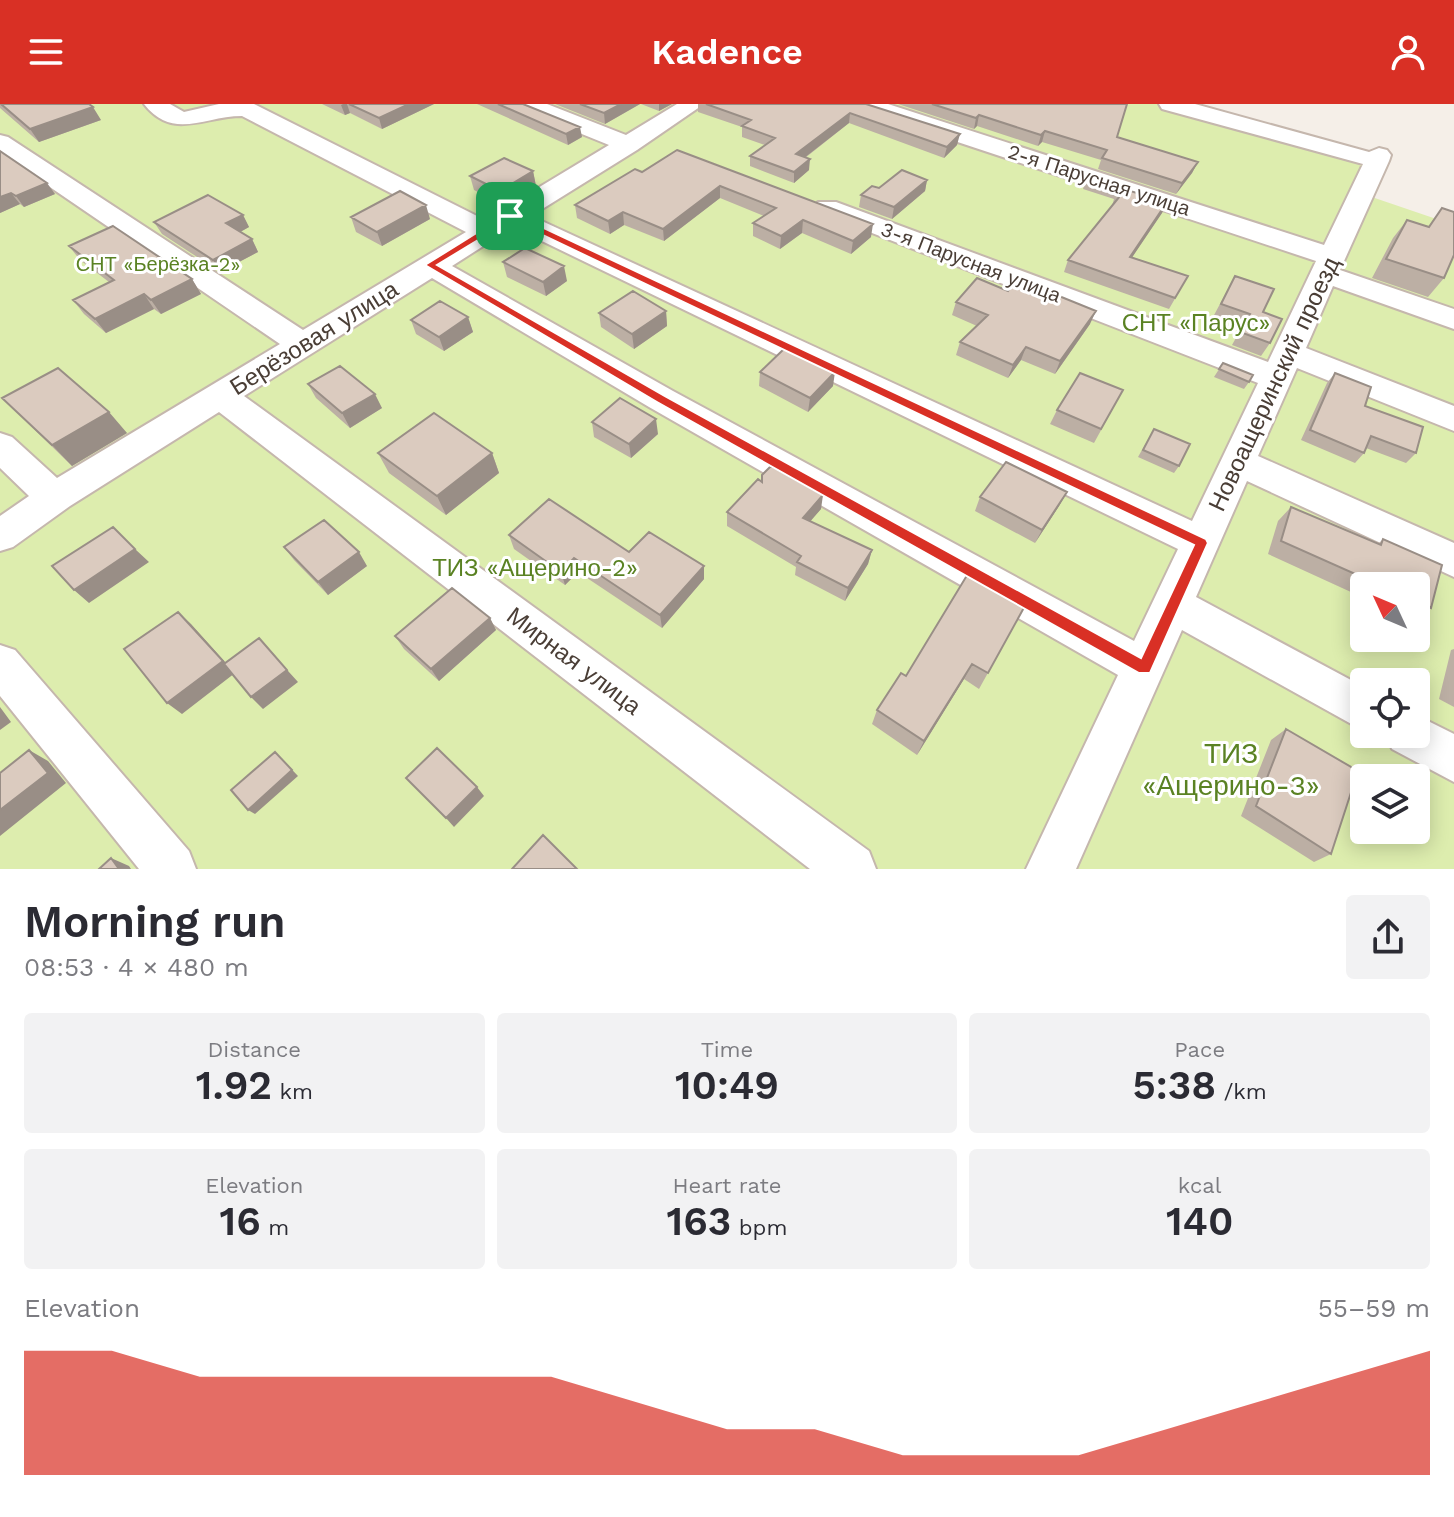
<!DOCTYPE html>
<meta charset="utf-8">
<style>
:root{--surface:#fff;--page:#f2f2f3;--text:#2b2b33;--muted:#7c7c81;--accent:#d93025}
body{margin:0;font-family:"Work Sans",sans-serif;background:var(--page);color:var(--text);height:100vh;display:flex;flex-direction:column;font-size:30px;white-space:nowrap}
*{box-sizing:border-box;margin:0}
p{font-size:26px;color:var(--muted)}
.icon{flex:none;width:44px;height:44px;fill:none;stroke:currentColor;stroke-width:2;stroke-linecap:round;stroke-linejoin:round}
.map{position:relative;height:765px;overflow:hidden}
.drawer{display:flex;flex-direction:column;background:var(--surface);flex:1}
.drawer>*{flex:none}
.needle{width:52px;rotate:314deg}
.controls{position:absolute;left:1350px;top:468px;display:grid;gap:16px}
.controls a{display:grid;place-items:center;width:80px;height:80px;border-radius:8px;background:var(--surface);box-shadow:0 4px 20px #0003;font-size:40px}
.pin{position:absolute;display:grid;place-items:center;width:68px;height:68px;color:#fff;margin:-34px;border-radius:16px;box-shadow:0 4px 12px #0006}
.round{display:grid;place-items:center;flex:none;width:84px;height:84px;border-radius:8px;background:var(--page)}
.head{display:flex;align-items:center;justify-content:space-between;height:136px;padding:0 24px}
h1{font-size:44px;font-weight:600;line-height:60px}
.stats{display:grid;grid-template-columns:repeat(3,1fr);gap:12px;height:136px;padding:8px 24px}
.stats div{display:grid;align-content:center;border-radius:8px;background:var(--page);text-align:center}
.stats b{font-size:40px;font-weight:600}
.stats small{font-size:22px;font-weight:400}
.stats p{font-size:22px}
.chart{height:224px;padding:16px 24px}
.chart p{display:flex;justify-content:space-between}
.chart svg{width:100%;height:144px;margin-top:8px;fill:var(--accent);opacity:.7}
header{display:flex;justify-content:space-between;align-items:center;height:104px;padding:0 24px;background:var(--accent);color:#fff;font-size:36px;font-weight:600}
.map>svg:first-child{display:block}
.green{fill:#ddedae;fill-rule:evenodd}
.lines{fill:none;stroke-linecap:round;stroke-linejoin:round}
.street-casing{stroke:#c5b7ad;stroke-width:4}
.street{fill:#fff;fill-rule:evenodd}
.wall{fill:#bcafa4}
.shaded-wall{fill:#998e86}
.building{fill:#dbcbbf;stroke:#998e86;stroke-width:2}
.route{fill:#d93025;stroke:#fff;stroke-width:2;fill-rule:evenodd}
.labels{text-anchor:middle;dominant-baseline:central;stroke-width:6;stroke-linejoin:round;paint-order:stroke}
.far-street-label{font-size:20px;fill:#4a3e36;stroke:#fff}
.far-park-label{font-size:20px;fill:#5a8223;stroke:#fff}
.park-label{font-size:24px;fill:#5a8223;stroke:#fff}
.street-label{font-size:24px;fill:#4a3e36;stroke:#fff}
.near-park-label{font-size:28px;fill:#5a8223;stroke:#fff}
</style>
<header><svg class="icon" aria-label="menu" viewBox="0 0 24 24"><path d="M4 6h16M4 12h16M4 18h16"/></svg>Kadence<svg class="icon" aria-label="person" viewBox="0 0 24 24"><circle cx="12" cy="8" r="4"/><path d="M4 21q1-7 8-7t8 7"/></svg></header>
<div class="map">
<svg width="1454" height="765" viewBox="0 0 1454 765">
<rect width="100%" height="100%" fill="#f5efe8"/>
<!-- green -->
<path class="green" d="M0,0h1187l192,53 -16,37 91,31v644h-1454zM1364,482h52v52h-52zM1364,578h52v52h-52zM1364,674h52v52h-52z"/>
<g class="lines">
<!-- street casing -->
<g class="street-casing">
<path id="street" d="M144,0h26l14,8 35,-8h35l231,116 124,-75 -89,-36 -3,-5h30l79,31 51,-31h27l-67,46 -106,66 661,305 66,-138 -440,-171 -4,-5 4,-5h18l432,160 48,-101 -458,-152 -3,-5h33l436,141 39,-81 -201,-55 -3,-5h36l174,48 10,-4 8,2 4,5 -2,6 -49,109 114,39v20l-121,-43 -27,62 148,58v25l-157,-63 -39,88 196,87v34l-207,-96 -51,116 168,90v44l-182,-101 -106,239h-50l92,-194 -469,-268 -217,-129 -188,118 625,455 7,18h-66l-591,-457 -149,94 -57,41 -13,4v-35l29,-20 -29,-28v-35l12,4 45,41 223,-134 -280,-191v-18l8,2 295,193 163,-98 -224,-116c-38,0 -69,25 -98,-12zM513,123l665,322 -44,92 -461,-250 -221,-125z
M0,541l15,5 174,201 7,18h-57l-139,-173z
M1416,611l38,19v48l-62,-33 -7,-15h31z"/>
</g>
<!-- street -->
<use href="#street" class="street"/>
</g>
<!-- wall -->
<path class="wall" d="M0,0l101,16 -62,22 -39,-34z
M322,0h112l-52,25 -32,-16 -5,2z
M477,0h46l59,33 -14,8z
M555,0h85l-35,20z
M641,0h31l-13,7z
M698,0h168l91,41 -13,13 -95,-35 -44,35 4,12 -15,13 -44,-17v-10l15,-11 -23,-8v-10l-44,-15z
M898,0h229l-10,33 81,25 -6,11 -16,21 -78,-25 3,-9 -59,-18 -4,4 -61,-20 -3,3z
M677,46l194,87 -20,17 -49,-21 -22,16 -27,-13v-13l11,-7 -44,-18 -56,43 -40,-16 -14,9 -33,-16 -2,-13 67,-33z
M0,47l55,43 -31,13 -4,-3 -20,9z
M533,67l3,15 -32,19 -30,-15 -4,-14z
M1087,74l80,24 -5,11 -30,44 56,19 -19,33 -105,-37 4,-12 44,-54 2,-7 -31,-10z
M927,76l-2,11 -33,28 -33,-12 2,-12 18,-7z
M1442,104l2,70 -16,19 -56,-19 21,-40 14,-18 21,7z
M243,111l6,12 -9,5 12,7 6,13 -38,20 -58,-38 -8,-12z
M351,113l79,2 -48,27 -26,-14z
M69,142l123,33 9,15 -40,20 -7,-5 -48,24 -22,-19 -11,-14 36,-18 -29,-22z
M503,158l64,19 -21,15 -39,-19z
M1235,172l28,36 7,31 -9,13 -29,-11 10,-18 -29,-10z
M956,198l134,22 -35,50 -34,-14 -13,18 -52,-23 4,-13 17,-16 -25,-11z
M666,207l1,15 -33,23 -33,-22 -2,-14z
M468,213l5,15 -29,19 -28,-17 -5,-14z
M1223,259l26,19 -5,7 -30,-12z
M760,268l73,14 -25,26 -49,-26z
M1335,269l30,33 51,47 -10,10 -40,-15 -2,5 -9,10 -54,-23 26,-57z
M308,280l74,24 -32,20 -34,-30z
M1123,286l-29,53 -44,-19 7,-14z
M2,294l125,35 -55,33z
M592,318l66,12 -27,24 -37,-21z
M1154,325l25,37 -5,7 -36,-16z
M378,349h114l7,20 -53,42 -57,-42z
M761,377l60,28 -11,12 62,29 -4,14 -23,37 -50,-26 1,-8 -69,-41v-14z
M1067,388l-8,14 -24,37 -60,-32 5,-14z
M1291,403l87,37 5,-5 59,26 -11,43 -15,11v-33h-52v12l-96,-44 10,-33z
M509,431l120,17 75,27 -42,49 -84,-56 -13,13 -51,-36z
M284,443l83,19 -39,29 -34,-35z
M1026,500l-47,85 -15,-10 -47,76 -45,-31 5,-14 29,-34z
M490,514l6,12 -57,51 -35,-32 -9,-13z
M1454,545v58l-15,-8 12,-49z
M1286,625l45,125 -17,8 -73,-46 30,-76z"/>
<!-- shaded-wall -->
<path class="shaded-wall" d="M343,0h4l3,9 -5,2 -4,-10z
M409,0h25l-52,25 -3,-11z
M621,0h19l-35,20 -1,-11z
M659,0h13l-13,7z
M93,3l8,13 -62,22 -9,-13z
M850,9l-1,10 -54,42 1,-11z
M979,11l-2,11 -3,3 2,-11z
M580,23l2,10 -14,8 -2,-11z
M1045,27l-3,11 -4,4 3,-11z
M960,30l-3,11 -13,13 3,-11z
M810,55l-1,11 -15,13v-11z
M1198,58l-6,11 -16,21 6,-11z
M533,67l3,15 -32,19 -4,-14z
M927,76l-2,11 -33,28 2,-12z
M47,79l8,11 -31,13 -8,-11z
M720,82v12l-56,43 -1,-12z
M11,89l9,11 -20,9v-16z
M1167,98l-5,11 -37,55 5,-11z
M426,101l4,14 -48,27 -5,-14z
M623,108l1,13 -14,9 -2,-13z
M243,111l6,12 -16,9 -7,-13z
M803,116l-1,13 -22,16 1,-13z
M873,120l-2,13 -20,17 2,-13z
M252,135l6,13 -38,20 -7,-12z
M564,162l3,15 -21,15 -3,-14z
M192,175l9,15 -40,20 -10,-14z
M144,190l10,15 -48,24 -11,-14z
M666,207l1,15 -33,23 -2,-15z
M1096,207l-6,13 -35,50 5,-13z
M468,213l5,15 -29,19 -5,-14z
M1026,243l-5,13 -13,18 5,-13z
M835,268l-2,14 -25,26 2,-14z
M375,290l7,14 -32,20 -8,-15z
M109,308l18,21 -55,33 -20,-21z
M656,315l2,15 -27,24 -2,-14z
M492,349l7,20 -53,42 -9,-19z
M1067,388l-8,14 -24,37 7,-13z
M823,391l-2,14 -19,22 1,-13z
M135,445l14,13 -60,41 -15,-13z
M872,446l-4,14 -23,37 3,-13z
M359,448l8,14 -39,29 -10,-13z
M574,454l4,14 -13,13 -4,-13z
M704,462v13l-42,49 -2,-13z
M178,508l13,12 44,49 -53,41 -15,-11z
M490,514l6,12 -57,51 -8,-12z
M270,547l28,31 -35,27 -12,-12z
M972,560l-8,15 -47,76 7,-14z
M0,603l11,15 -11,8z
M29,646l19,11 18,22 -66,53v-26z
M275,648l23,24 -43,38 -7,-4z
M477,683l7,9 -30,31 -8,-9z
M111,754l18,8 2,3h-12z"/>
<!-- building -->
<path class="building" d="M1,0h88l4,3 -63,22z
M349,0h60l-30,14z
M498,0h25l57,23 -14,7z
M580,0h41l-17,9z
M706,0h160l94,30 -13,13 -97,-34 -54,41 14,5 -16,13 -44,-16 25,-18 -33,-12 9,-6z
M932,0h195l-10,33 81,25 -16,21 -80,-25 5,-8 -62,-19 -4,4 -62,-20 -3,3z
M677,46l196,74 -20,17 -50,-21 -22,16 -28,-13 23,-15 -56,-22 -57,43 -40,-17 -15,9 -33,-16 60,-36 7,3z
M0,47l47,32 -31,13 -5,-3 -11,4z
M504,54l29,13 -33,20 -30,-15z
M902,66l25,10 -33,27 -33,-12 11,-9 7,2z
M1087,74l80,24 -37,55 58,19 -13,22 -107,-38 52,-64 -4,-2 5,-6z
M400,87l26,14 -49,27 -26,-15z
M208,91l35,20 -17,8 26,16 -39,21 -59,-38z
M1442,104l12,4v43l-10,23 -58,-19 21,-39 22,7z
M113,122l79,53 -41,21 -7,-6 -49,25 -22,-19 41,-20 -45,-34z
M525,144l39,18 -21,16 -40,-20z
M1235,172l39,13 -11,23 19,7 -12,24 -30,-11 10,-18 -29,-10z
M977,174l31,13 9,-12 79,32 -36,50 -34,-14 -13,18 -53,-23 28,-27 -32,-13z
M633,187l33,20 -34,23 -33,-21z
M440,197l28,16 -29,20 -28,-17z
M786,243l49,25 -25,26 -50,-26z
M1223,259l30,12 -4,7 -30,-13z
M340,262l35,28 -33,19 -34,-29z
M58,264l51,44 -57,33 -50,-47z
M1080,269l43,17 -22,39 -44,-19z
M1335,269l36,14 -6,19 58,21 -7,26 -45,-17 -7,17 -54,-23z
M620,294l36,21 -27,25 -37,-22z
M434,309l58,40 -55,43 -59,-43z
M1154,325l36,15 -11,22 -36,-16z
M1006,358l61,30 -25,38 -62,-33z
M771,362l52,29 -20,23 69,32 -24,38 -51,-26 4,-6 -74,-44 31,-33 4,3v-7z
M549,395l80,53 20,-20 55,34 -44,49 -86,-57 -13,14 -52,-37z
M1291,403l90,38 2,-6 59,26 -11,43 -15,-7v-15h-34l-101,-45z
M324,416l35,32 -41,30 -34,-35z
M113,423l22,22 -61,41 -22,-24z
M969,468l57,32 -38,69 -16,-9 -48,77 -47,-31 24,-37 5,3z
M452,484l38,30 -59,51 -36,-33z
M178,508l45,49 -56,42 -43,-54z
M259,534l28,32 -36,27 -27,-33z
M1286,625l72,42 -27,83 -75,-48z
M437,644l40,39 -31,31 -40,-40z
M29,646l19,23 -48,37v-37z
M275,648l17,18 -44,40 -17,-20z
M543,731l34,34h-65z
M111,754l8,11h-20z"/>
<!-- route -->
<path class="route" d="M507,110h7l692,325 2,4 -58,130h-11l-482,-271 -232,-137zM511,116l683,325 -53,113 -476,-262 -228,-131z"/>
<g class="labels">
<!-- far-street labels -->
<g class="far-street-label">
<text transform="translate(1099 76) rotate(18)">2-я Парусная улица</text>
<text transform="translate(971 158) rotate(21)">3-я Парусная улица</text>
</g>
<!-- far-park labels -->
<g class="far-park-label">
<text x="158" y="160">СНТ «Берёзка-2»</text>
</g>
<!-- park labels -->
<g class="park-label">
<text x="1196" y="219">СНТ «Парус»</text>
<text x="535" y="464">ТИЗ «Ащерино-2»</text>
</g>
<!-- street labels -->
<g class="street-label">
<text transform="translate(314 234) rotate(-32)">Берёзовая улица</text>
<text transform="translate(1274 280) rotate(-65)">Новоащеринский проезд</text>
<text transform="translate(574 557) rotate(37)">Мирная улица</text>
</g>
<!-- near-park labels -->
<g class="near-park-label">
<text x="1231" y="649">ТИЗ<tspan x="1231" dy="32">«Ащерино-3»</tspan></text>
</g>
</g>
</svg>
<div class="controls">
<a><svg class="needle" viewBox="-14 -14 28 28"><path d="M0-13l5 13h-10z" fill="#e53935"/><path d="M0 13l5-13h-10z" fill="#7c7c81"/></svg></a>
<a><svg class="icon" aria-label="locate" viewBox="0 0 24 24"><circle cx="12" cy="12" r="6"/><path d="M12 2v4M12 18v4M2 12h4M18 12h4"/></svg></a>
<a><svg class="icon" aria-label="layers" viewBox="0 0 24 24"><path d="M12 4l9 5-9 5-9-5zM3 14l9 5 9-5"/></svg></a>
</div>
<div class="pin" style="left:510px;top:112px;background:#1e9e55"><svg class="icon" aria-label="arrive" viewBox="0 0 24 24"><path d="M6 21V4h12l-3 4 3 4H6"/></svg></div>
</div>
<section class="drawer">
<div class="head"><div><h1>Morning run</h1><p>08:53 · 4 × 480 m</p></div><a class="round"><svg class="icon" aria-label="share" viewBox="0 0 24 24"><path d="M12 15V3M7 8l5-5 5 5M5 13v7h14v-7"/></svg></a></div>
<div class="stats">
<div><p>Distance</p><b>1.92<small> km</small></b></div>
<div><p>Time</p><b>10:49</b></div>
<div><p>Pace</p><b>5:38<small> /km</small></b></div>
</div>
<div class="stats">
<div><p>Elevation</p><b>16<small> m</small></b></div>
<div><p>Heart rate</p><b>163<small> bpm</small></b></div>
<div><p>kcal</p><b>140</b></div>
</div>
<div class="chart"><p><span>Elevation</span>55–59 m</p>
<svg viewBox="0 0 160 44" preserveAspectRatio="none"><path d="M0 44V6L10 6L20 14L30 14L40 14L50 14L60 14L70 22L80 30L90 30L100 38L110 38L120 38L130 30L140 22L150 14L160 6V44z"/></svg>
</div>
</section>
